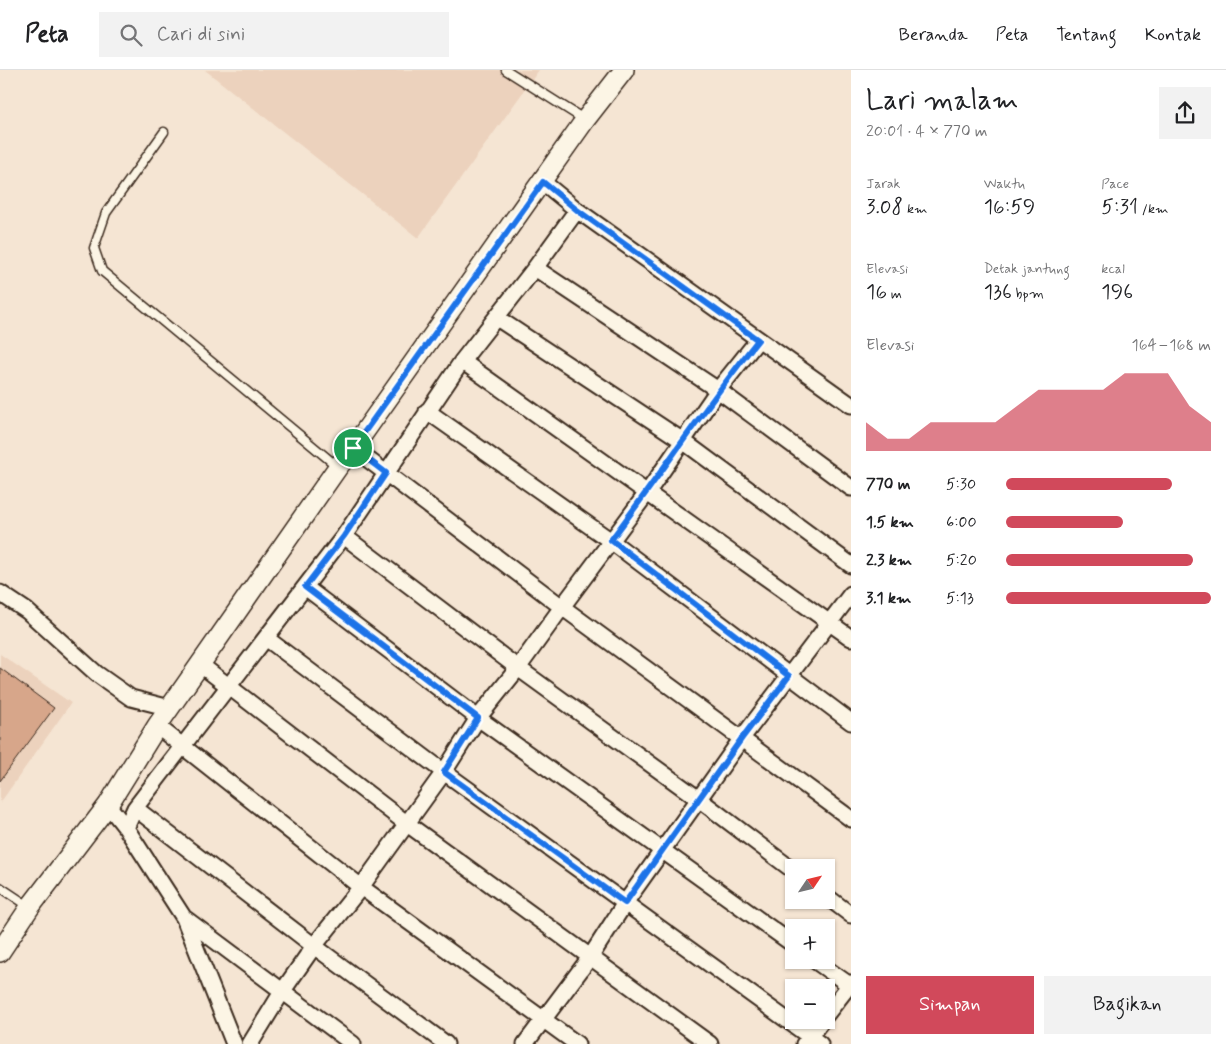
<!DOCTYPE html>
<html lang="id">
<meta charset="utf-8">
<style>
:root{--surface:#fff;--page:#f2f2f2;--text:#202124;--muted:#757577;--line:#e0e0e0;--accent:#d1495b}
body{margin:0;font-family:Mynerve,sans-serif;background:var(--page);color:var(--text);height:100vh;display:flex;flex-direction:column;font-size:19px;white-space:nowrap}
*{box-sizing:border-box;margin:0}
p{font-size:16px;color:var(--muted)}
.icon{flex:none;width:28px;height:28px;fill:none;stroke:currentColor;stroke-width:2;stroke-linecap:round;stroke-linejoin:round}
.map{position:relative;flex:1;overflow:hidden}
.drawer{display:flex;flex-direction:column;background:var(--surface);width:375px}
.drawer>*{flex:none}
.needle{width:32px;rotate:55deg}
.tools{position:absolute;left:785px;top:789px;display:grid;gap:10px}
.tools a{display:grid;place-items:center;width:50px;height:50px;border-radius:0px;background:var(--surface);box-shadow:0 1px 4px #0004;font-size:25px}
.pin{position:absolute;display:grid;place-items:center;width:42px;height:42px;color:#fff;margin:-21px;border:2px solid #fff;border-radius:50%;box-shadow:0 1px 5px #0007}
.round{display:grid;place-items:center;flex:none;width:52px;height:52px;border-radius:0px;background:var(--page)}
.headline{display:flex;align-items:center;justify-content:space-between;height:85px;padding:0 15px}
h1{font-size:28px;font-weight:600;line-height:38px}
.figures{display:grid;grid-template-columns:repeat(3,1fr);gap:8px;height:85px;padding:5px 15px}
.figures div{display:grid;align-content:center}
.figures b{font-size:21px;font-weight:600}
.figures small{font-size:14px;font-weight:400}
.figures p{font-size:14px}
.chart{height:140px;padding:10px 15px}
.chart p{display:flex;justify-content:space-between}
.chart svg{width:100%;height:90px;margin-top:5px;fill:var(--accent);opacity:.7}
.primary-button{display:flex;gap:10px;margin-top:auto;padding:10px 15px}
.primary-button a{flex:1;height:58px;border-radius:0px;background:var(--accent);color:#fff;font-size:20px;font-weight:600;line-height:58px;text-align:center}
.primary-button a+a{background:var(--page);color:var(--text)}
ul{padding:0 15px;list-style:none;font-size:16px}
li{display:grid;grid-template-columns:80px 60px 1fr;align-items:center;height:38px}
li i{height:12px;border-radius:6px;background:var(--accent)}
header{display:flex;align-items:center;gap:30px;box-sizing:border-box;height:70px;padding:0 25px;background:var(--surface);border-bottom:1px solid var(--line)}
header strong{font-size:24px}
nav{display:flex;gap:28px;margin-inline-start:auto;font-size:18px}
.search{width:350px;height:45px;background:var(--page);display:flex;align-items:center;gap:12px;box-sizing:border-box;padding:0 18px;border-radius:0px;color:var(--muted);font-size:19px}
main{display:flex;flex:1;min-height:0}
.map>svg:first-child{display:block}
.built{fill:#ecd2bd}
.building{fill:#d7a68a;stroke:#3b2a1e}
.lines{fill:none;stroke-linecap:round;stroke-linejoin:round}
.service-casing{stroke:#3b2a1e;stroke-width:11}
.minor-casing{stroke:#3b2a1e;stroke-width:19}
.tertiary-casing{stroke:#3b2a1e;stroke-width:22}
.service{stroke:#fcf5e5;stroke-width:8}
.minor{stroke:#fcf5e5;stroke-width:15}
.tertiary{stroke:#fcf5e5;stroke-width:19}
.route-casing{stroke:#fff;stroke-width:10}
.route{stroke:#1a73e8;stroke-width:6}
</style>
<header>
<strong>Peta</strong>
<div class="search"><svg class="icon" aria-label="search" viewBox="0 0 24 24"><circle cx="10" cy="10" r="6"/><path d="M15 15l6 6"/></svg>Cari di sini</div>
<nav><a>Beranda</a><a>Peta</a><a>Tentang</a><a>Kontak</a></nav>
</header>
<main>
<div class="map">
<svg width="851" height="974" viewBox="0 0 851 974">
<rect width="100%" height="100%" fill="#f5e5d3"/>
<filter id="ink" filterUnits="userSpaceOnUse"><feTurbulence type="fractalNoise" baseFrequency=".02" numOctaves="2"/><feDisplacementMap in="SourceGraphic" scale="10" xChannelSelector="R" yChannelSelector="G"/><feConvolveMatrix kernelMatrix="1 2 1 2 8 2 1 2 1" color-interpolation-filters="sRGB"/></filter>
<g filter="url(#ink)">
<!-- built -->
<path class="built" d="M205,0h334l-121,168z
M0,584l71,49 -71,100z"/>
<!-- building -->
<path class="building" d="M0,598l54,40 -54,73z"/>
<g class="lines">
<!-- service casing -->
<g class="service-casing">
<path id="service" d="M506,0l79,50
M164,62l-58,81 -12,35 8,23 236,196
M0,817l30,20"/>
</g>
<!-- minor casing -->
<g class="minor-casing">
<path id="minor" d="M543,112l34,28 274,195
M535,198l183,122 133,98
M497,248l186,123 168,124
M462,291l389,277
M427,341l184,130 240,181
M353,378l209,159 289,212
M344,466l174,132 182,132 94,71
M305,517l173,131 316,227
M0,523l27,18 70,63 34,24 39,10
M266,568l178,134 376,272
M201,595l205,158 304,221
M157,656l204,161 216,157
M108,735l18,23 58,90 50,126
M135,738l179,138 132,98
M126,758l9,-20 209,-272 118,-175 73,-93 42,-58
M826,826l25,19
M186,849l167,125
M814,890l37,26
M826,945l25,-32
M250,974l32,-52 32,-46 47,-59 83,-115 34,-54 40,-50 44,-61 85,-114 71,-103 40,-50
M525,974l66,-88 34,-53 117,-165 109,-144
M804,974l18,-24"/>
</g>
<!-- tertiary casing -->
<g class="tertiary-casing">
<path id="tertiary" d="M0,882l30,-45 78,-102 49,-79 181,-259 15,-19 232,-328 39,-50"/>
</g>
<!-- service -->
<use href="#service" class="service"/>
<!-- minor -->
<use href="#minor" class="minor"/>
<!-- tertiary -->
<use href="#tertiary" class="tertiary"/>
</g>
</g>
<g class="lines" filter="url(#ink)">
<!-- route casing -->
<g class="route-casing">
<path id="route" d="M543,112l34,28 181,130c-52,65 -97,134 -147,200l178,136 -47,62 -117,165 -181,-131 34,-54 -173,-131 39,-51 42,-63 -33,-25z"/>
</g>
<!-- route -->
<use href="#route" class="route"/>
</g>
</svg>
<div class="tools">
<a><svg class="needle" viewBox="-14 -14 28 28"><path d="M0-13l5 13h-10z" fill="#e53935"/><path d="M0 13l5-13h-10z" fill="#757577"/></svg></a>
<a>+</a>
<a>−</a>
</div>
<div class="pin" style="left:353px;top:378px;background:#1e9e55"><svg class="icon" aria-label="arrive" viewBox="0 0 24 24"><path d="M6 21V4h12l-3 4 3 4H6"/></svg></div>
</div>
<section class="drawer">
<div class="headline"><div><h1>Lari malam</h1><p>20:01 · 4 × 770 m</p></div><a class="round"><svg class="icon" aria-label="share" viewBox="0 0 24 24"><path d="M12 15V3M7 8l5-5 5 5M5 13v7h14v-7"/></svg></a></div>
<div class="figures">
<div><p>Jarak</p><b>3.08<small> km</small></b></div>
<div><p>Waktu</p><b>16:59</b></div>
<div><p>Pace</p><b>5:31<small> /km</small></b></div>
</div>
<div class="figures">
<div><p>Elevasi</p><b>16<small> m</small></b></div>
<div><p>Detak jantung</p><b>136<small> bpm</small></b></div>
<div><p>kcal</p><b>196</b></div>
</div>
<div class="chart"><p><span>Elevasi</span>164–168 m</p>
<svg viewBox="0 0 160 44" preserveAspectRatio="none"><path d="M0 44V30L10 38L20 38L30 30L40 30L50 30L60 30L70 22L80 14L90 14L100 14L110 14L120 6L130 6L140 6L150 22L160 30V44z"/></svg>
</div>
<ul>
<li><b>770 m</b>5:30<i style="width:81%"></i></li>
<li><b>1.5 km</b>6:00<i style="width:57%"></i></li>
<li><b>2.3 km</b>5:20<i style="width:91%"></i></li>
<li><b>3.1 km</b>5:13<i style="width:100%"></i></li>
</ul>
<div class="primary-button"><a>Simpan</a><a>Bagikan</a></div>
</section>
</main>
